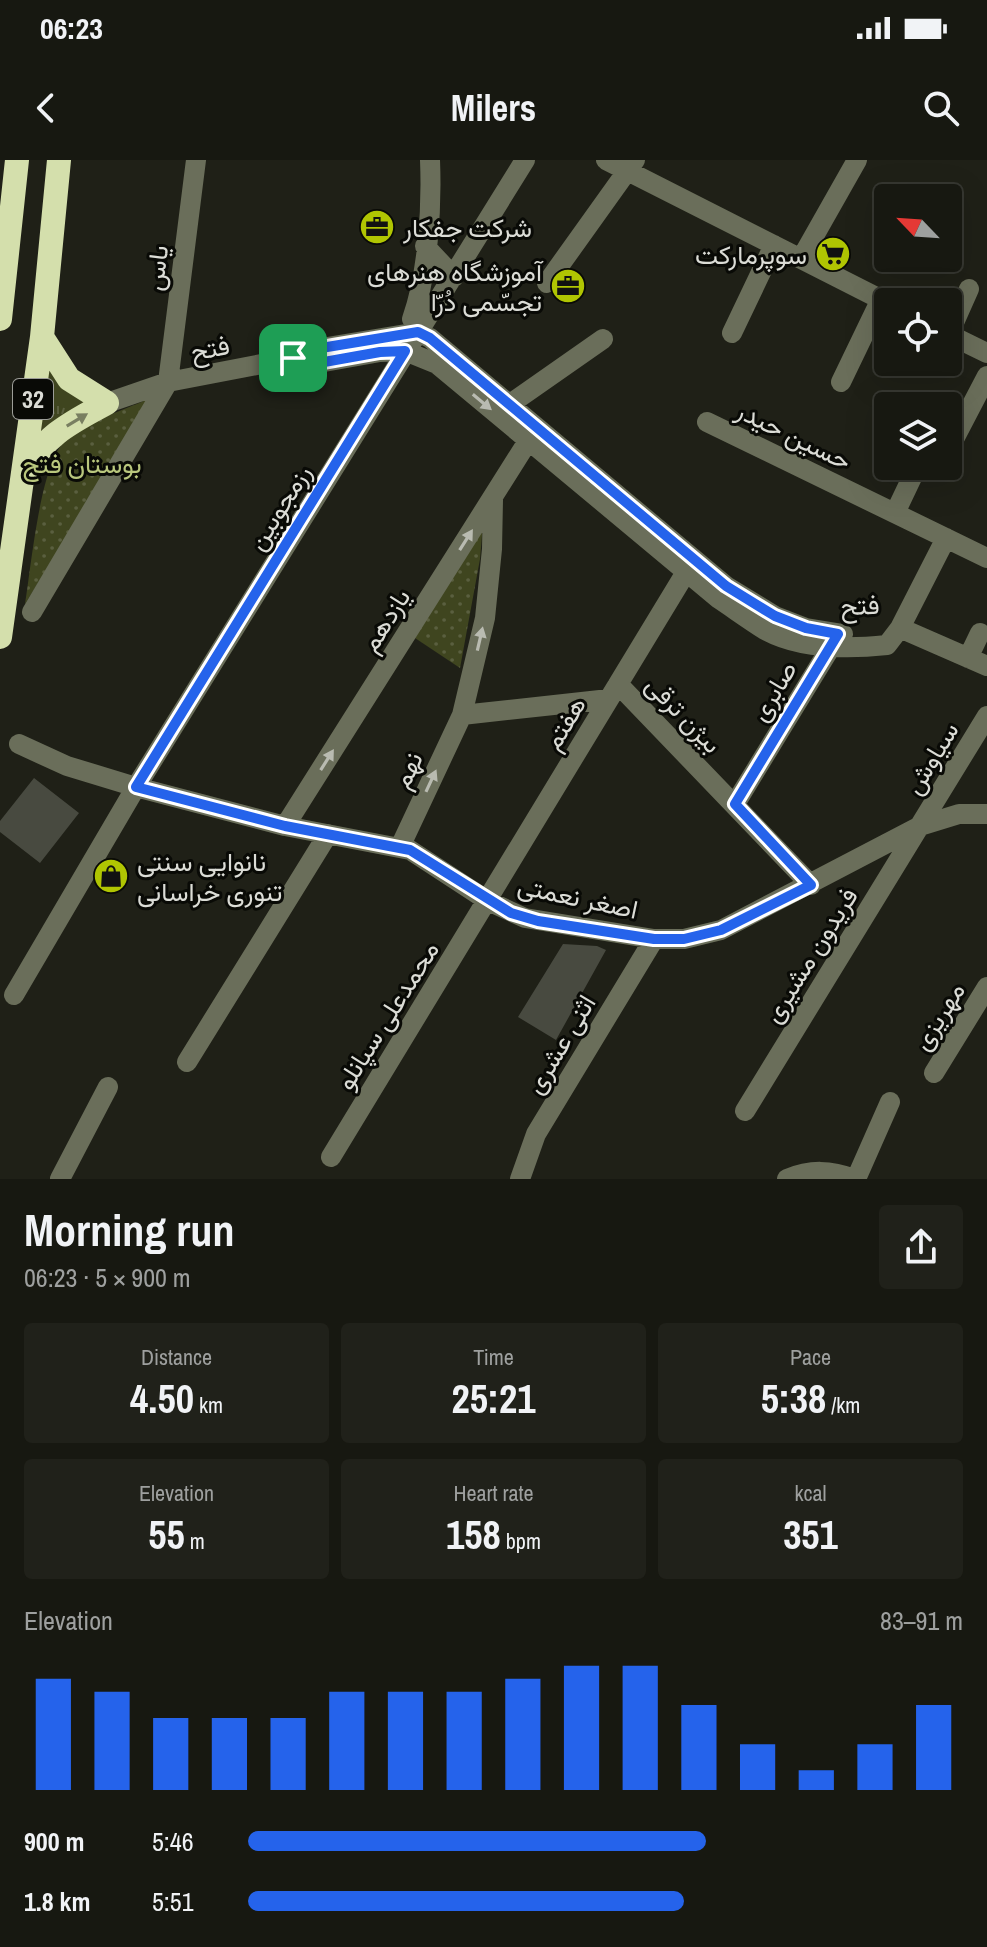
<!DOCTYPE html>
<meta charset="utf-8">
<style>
:root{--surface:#171811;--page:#20211a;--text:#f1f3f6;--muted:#9ea09f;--line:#363731;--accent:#2563eb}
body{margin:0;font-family:"Archivo Narrow",Vazirmatn,sans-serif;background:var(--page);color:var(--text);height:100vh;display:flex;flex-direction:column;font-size:30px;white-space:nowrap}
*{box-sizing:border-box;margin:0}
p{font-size:26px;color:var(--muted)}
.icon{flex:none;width:44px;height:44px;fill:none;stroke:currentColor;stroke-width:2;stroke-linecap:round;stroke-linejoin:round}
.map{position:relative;height:1019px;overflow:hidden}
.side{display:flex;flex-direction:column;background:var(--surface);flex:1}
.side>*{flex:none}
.needle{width:52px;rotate:295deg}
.tools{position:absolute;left:874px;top:24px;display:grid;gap:16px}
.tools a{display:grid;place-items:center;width:88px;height:88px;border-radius:8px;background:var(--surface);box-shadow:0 8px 32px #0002,0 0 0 2px var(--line);font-size:40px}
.pin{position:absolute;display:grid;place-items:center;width:68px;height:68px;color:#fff;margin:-34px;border-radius:16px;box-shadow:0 4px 12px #0006}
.round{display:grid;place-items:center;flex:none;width:84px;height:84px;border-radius:8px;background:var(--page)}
.head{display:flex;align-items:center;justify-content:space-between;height:136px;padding:0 24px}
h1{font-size:44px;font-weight:700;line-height:60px}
.metrics{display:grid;grid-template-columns:repeat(3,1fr);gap:12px;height:136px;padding:8px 24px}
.metrics div{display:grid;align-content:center;border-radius:8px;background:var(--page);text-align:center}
.metrics b{font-size:40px;font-weight:700}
.metrics small{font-size:22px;font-weight:400}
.metrics p{font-size:22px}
.chart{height:224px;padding:16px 24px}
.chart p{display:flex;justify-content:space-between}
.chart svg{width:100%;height:144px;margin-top:8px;stroke:var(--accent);stroke-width:6}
ul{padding:0 24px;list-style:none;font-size:26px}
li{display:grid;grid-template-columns:128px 96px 1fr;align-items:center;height:60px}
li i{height:20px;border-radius:10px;background:var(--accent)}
.status{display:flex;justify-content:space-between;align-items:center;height:56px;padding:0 40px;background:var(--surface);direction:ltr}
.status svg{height:22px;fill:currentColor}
header{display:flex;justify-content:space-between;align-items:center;height:104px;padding:0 24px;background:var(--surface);font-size:36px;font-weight:700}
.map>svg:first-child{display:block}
.grass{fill:url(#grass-tufts)}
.park{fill:url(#park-dots)}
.building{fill:#484a40}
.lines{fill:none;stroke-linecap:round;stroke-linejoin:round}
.minor{stroke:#6a6e5a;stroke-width:20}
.highway{stroke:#d4dfac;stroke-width:24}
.oneway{fill:#b9bbb1}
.oneway2{fill:#797f61}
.route-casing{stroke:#fff;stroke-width:16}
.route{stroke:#2563eb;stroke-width:10}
.labels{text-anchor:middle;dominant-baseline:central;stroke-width:6;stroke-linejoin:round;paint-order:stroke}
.shield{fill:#090a06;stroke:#9c9d98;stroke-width:2}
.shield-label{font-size:24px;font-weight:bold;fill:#dbdcd6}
.poi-label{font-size:26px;fill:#dbdcd6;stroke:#090a06;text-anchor:start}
.street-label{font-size:26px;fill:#dbdcd6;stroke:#090a06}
.park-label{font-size:26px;fill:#b9c77d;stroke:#090a06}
</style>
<div class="status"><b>06:23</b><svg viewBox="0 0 49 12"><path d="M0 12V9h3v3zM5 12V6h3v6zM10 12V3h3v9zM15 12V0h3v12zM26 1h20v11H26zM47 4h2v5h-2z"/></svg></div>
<header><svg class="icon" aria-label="back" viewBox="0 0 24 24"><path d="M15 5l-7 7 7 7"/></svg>Milers<svg class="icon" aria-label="search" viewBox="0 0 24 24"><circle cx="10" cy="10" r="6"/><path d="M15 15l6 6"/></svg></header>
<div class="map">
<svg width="987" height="1019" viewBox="0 0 987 1019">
<defs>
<pattern id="grass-tufts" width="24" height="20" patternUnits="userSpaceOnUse" patternTransform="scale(2)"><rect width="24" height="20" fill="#3f451f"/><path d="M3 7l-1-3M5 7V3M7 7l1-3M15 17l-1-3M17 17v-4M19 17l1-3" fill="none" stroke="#5a5f3f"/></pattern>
<pattern id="park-dots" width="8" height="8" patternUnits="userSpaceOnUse" patternTransform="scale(2)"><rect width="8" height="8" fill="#3f451f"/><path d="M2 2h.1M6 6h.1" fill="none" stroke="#5a5f3f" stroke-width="1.8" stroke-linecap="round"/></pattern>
</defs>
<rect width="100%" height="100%" fill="#1f2017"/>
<!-- grass -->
<path class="grass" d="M39,195l56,48 -58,32z"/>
<!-- park -->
<path class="park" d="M153,237l-128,207c6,-36 15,-138 39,-162 20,-20 63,-33 89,-45z
M483,363l-3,36 -20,109 -45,-30z"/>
<!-- building -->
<path class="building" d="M34,618l45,35 -39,50 -40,-31v-11z
M563,784l34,2 9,4 -50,90 -38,-23z"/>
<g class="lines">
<!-- minor -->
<path class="minor" d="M606,0l282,143
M425,86l29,31
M801,99l56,-99
M547,123l88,-123
M412,159c16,-45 20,-111 18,-159
M418,172l12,6 296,248 49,30 31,12 37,6
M732,173l42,-88
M948,174l39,19
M949,174l20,-45
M293,198l20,6 67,-12 25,-1 32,13 282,235c15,10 30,21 46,31 34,19 84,19 122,15l13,-17 46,-90
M841,222l40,-83
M107,243l61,-21 125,-24 16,-8 109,-18
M510,244l93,-65
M707,262l280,136
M953,281l34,-65
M895,353l21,-44
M32,452l136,-230 28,-222
M900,468l87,38
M968,498l12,-25
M618,524l193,201
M462,555l147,-16
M19,584l48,22 69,21 149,39 125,24 78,51 37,17 129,21h30l37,-9 199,-104 39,-12h28
M735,644l102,-167
M285,666l250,-396
M400,687l62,-132 23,-97 7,-69 1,-49
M14,835l122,-208 389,-627
M187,902l141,-228
M934,913l53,-86
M745,951l242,-395
M331,997l363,-598
M60,1019l48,-92
M520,1019l16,-45 118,-195
M787,1019c24,-10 43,-9 68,0
M856,1019l34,-77"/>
<!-- highway -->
<path class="highway" d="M0,159l17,-159
M28,311c13,-35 48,-51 79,-68l-38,-24 -27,-42
M0,477l42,-300 17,-177"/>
</g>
<!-- one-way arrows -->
<defs><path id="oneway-solid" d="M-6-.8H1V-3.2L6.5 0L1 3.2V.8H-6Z" transform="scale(2)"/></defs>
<g class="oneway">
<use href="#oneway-solid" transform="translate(482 242) rotate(40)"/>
<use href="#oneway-solid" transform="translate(466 380) rotate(-58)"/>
<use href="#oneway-solid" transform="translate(480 479) rotate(-77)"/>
<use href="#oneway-solid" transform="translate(327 600) rotate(-58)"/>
<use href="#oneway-solid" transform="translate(431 621) rotate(-65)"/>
</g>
<use class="oneway2" href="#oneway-solid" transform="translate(77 260) rotate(-31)"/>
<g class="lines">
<!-- route casing -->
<g class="route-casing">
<path id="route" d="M418,172l12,6 296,248 49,30 31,12 32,6 -103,170 76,81 -90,45 -37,9h-30l-116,-18 -27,-8 -101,-63 -125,-24 -149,-39 269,-436 -25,1 -67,12 -20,-6 16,-8z"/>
</g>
<!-- route -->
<use href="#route" class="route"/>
</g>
<!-- icons -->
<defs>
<g id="office-disc" transform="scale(1.8)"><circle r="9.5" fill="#b0c502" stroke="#090a06"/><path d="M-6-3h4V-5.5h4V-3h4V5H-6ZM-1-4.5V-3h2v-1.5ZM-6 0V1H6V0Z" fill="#111"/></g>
<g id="supermarket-disc" transform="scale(1.8)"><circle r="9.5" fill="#b0c502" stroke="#090a06"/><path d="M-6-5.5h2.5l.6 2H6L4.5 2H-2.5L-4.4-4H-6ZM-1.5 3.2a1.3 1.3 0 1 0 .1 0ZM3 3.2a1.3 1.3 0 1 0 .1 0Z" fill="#111"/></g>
<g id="shop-disc" transform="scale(1.8)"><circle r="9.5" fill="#b0c502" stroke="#090a06"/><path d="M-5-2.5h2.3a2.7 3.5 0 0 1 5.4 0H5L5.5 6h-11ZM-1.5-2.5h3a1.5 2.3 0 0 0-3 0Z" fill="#111"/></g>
</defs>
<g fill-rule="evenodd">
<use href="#office-disc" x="377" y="67"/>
<use href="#supermarket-disc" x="833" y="94"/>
<use href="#office-disc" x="568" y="126"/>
<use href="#shop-disc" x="111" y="716"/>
</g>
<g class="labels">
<!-- shield labels -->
<rect class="shield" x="13" y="219" width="40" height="40" rx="6"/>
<g class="shield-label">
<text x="33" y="239">32</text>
</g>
<!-- poi labels -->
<g class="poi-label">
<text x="403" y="67">شرکت جفکار</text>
<text x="807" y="94" text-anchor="end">سوپرمارکت</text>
<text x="542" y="111" text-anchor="end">آموزشگاه هنرهای<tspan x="542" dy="30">تجسّمی دُرّا</tspan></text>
<text x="137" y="701">نانوایی سنتی<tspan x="137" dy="30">تنوری خراسانی</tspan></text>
</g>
<!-- street labels -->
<g class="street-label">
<text transform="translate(156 108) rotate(-83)">یاس</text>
<text transform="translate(210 188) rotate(-11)">فتح</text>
<text transform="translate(794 275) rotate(26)">حسین حیدر</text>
<text transform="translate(279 347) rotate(-58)">رزمجوبین</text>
<text transform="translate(860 445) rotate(-2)">فتح</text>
<text transform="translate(385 460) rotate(-58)">یازدهم</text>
<text transform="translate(773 531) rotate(-59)">صابری</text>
<text transform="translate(684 554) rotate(46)">بیژن ترقی</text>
<text transform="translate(564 563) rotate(-59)">هفتم</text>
<text transform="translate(931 598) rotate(-59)">سیاوش</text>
<text transform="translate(407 610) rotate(-65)">نهم</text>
<text transform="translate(578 737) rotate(12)">اصغر نعمتی</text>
<text transform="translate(810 795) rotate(-58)">فریدون مشیری</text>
<text transform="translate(387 855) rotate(-58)">محمدعلی سپانلو</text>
<text transform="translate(938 856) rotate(-58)">مهریزی</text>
<text transform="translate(560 884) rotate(-59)">اثنی عشری</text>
</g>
<!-- park labels -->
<g class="park-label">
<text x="82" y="303">بوستان فتح</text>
</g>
</g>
</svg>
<div class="tools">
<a><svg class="needle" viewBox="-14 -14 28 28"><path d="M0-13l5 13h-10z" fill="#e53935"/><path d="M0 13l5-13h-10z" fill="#9ea09f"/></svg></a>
<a><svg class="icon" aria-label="locate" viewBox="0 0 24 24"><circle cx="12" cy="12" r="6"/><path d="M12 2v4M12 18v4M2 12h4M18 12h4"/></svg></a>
<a><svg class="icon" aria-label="layers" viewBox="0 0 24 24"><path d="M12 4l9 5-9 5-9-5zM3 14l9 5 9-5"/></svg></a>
</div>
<div class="pin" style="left:293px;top:198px;background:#1e9e55"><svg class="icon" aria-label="arrive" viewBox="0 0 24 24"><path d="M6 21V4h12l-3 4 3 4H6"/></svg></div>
</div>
<section class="side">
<div class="head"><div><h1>Morning run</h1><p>06:23 · 5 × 900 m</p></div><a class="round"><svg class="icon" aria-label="share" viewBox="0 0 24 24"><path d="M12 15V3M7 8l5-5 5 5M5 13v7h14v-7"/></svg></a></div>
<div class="metrics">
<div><p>Distance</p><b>4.50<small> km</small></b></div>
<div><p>Time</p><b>25:21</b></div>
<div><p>Pace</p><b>5:38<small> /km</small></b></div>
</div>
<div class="metrics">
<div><p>Elevation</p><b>55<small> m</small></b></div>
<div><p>Heart rate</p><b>158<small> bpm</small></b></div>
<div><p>kcal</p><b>351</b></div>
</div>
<div class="chart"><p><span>Elevation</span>83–91 m</p>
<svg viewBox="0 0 160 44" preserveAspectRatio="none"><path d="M5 44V10M15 44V14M25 44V22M35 44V22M45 44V22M55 44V14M65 44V14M75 44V14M85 44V10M95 44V6M105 44V6M115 44V18M125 44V30M135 44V38M145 44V30M155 44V18"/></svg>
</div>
<ul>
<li><b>900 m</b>5:46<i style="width:64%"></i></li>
<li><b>1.8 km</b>5:51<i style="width:61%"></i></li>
</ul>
</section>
